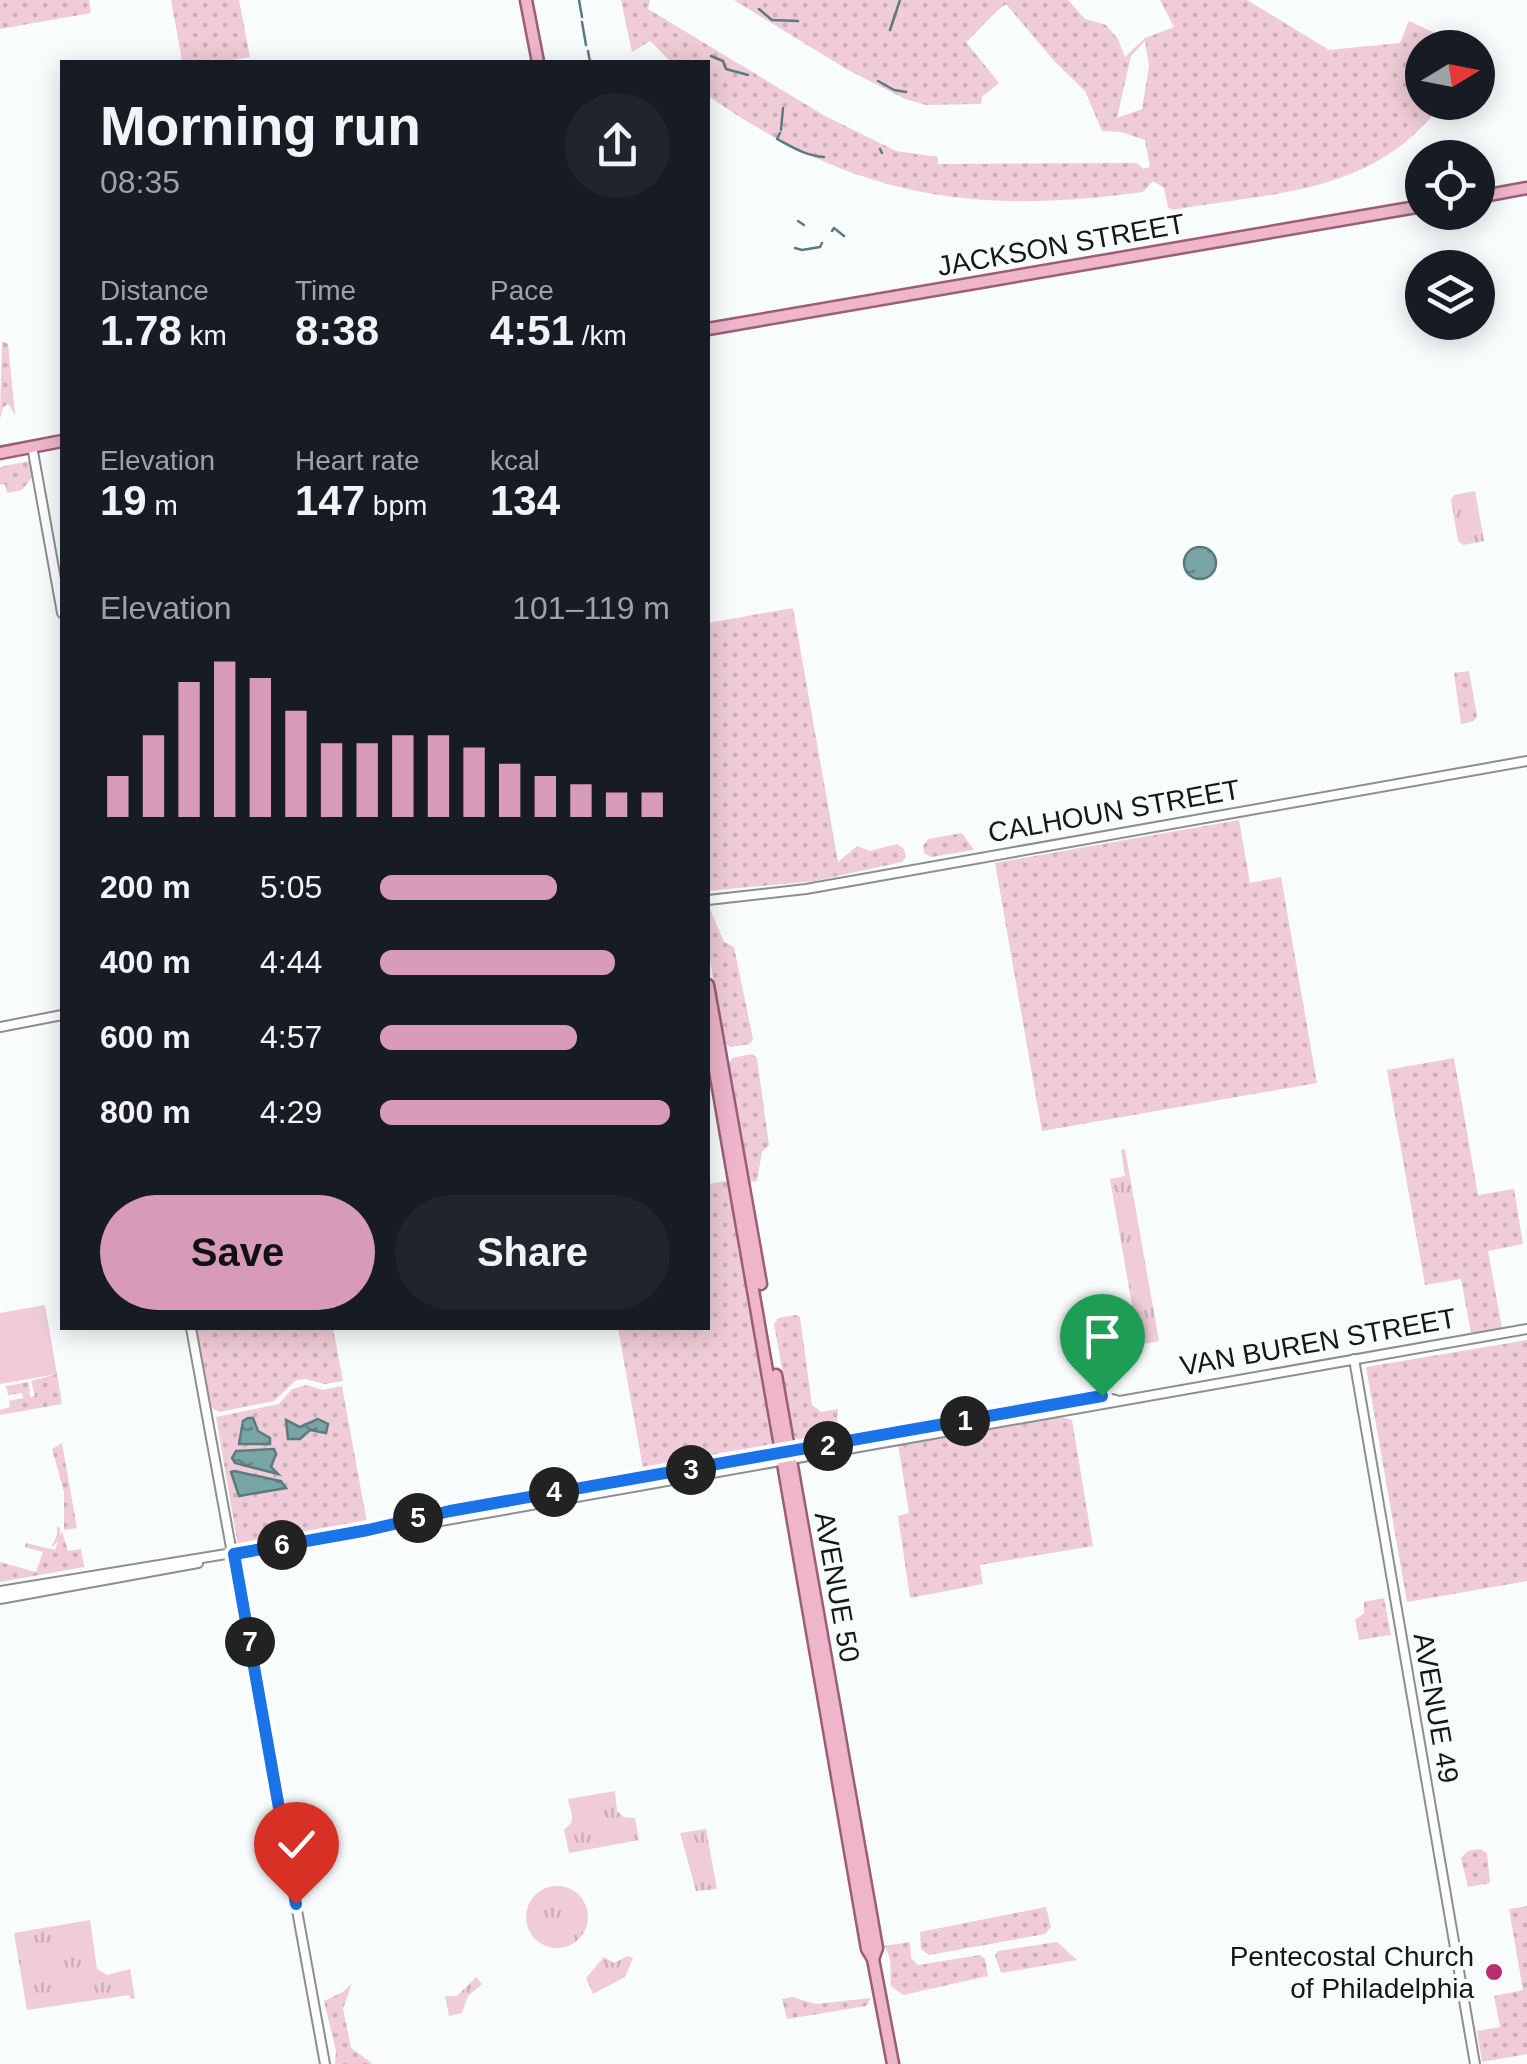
<!DOCTYPE html>
<meta charset="utf-8">
<style>
:root{--surface:#171b24;--page:#20242c;--text:#f1f3f6;--muted:#9ea1a6;--accent:#d79bb9}
body{margin:0;font-family:Helvetica,sans-serif;background:var(--page);color:var(--text);height:100vh;display:flex;flex-direction:column;font-size:38px;white-space:nowrap}
*{box-sizing:border-box;margin:0}
p{font-size:32px;color:var(--muted)}
.icon{flex:none;width:55px;height:55px;fill:none;stroke:currentColor;stroke-width:2;stroke-linecap:round;stroke-linejoin:round}
.map{position:relative;flex:1;overflow:hidden}
.details{position:absolute;left:60px;top:60px;width:650px;height:1270px;display:flex;flex-direction:column;background:var(--surface);border-radius:0px;box-shadow:0 5px 25px #0003}
.details>*{flex:none}
.needle{width:65px;rotate:80deg}
.controls{position:absolute;left:1405px;top:30px;display:grid;gap:20px}
.controls a{display:grid;place-items:center;width:90px;height:90px;border-radius:50%;background:var(--surface);box-shadow:0 5px 25px #0003;font-size:50px}
.pin{position:absolute;display:grid;place-items:center;width:85px;height:85px;color:#fff;margin:-102px -42px;border-radius:50% 50% 50% 0;rotate:-45deg;box-shadow:0 0 10px #0007}
.pin .icon{rotate:45deg}
.km{position:absolute;width:50px;height:50px;margin:-25px;border-radius:50%;background:#222;color:#fff;font-size:28px;line-height:50px;text-align:center}
.round{display:grid;place-items:center;flex:none;width:105px;height:105px;border-radius:52px;background:var(--page)}
.overview{display:flex;align-items:center;justify-content:space-between;height:170px;padding:0 40px}
h1{font-size:55px;font-weight:600;line-height:75px}
.stats{display:grid;grid-template-columns:repeat(3,1fr);gap:15px;height:170px;padding:10px 40px}
.stats div{display:grid;align-content:center}
.stats b{font-size:42px;font-weight:600}
.stats small{font-size:28px;font-weight:400}
.stats p{font-size:28px}
.chart{height:280px;padding:20px 40px}
.chart p{display:flex;justify-content:space-between}
.chart svg{width:100%;height:180px;margin-top:10px;stroke:var(--accent);stroke-width:6}
.cta{display:flex;gap:20px;margin-top:auto;padding:20px 40px}
.cta a{flex:1;height:115px;border-radius:60px;background:var(--accent);color:#111;font-size:40px;font-weight:600;line-height:115px;text-align:center}
.cta a+a{background:var(--page);color:var(--text)}
ul{padding:0 40px;list-style:none;font-size:32px}
li{display:grid;grid-template-columns:160px 120px 1fr;align-items:center;height:75px}
li i{height:25px;border-radius:12px;background:var(--accent)}
.map>svg:first-child{display:block}
.grass{fill:url(#grass-dots);fill-rule:evenodd}
.park{fill:url(#park-tufts)}
.garden{fill:#efccd7}
.water{fill:url(#water-ripples);stroke:#5b7b7c;stroke-width:2.5}
.lines{fill:none;stroke-linecap:round;stroke-linejoin:round}
.stream{stroke:#5b7b7c;stroke-width:2.5}
.minor-casing{stroke:#8b8f8f;stroke-width:12}
.major-casing{stroke:#9b5e76;stroke-width:15}
.minor{stroke:#fff;stroke-width:8}
.major{stroke:#eeb5cb;stroke-width:10}
.route-casing{stroke:#fff;stroke-width:20}
.route{stroke:#1a73e8;stroke-width:12}
.poi-dot{fill:#b72f6f;stroke:#f8fcfc;stroke-width:4}
.labels{text-anchor:middle;dominant-baseline:central;stroke-width:8;stroke-linejoin:round;paint-order:stroke}
.street-label{font-size:28px;fill:#161818;stroke:#f8fcfc}
.poi-label{font-size:28px;fill:#161818;stroke:#f8fcfc;text-anchor:end}
</style>
<div class="map">
<svg width="1527" height="2064" viewBox="0 0 1527 2064">
<defs>
<pattern id="grass-dots" width="8" height="8" patternUnits="userSpaceOnUse" patternTransform="scale(2.5)"><rect width="8" height="8" fill="#efccd7"/><path d="M2 2h.1M6 6h.1" fill="none" stroke="#ccaeb8" stroke-width="1.8" stroke-linecap="round"/></pattern>
<pattern id="park-tufts" width="24" height="20" patternUnits="userSpaceOnUse" patternTransform="scale(2.5)"><rect width="24" height="20" fill="#efccd7"/><path d="M3 7l-1-3M5 7V3M7 7l1-3M15 17l-1-3M17 17v-4M19 17l1-3" fill="none" stroke="#ccaeb8"/></pattern>
<pattern id="water-ripples" width="26" height="14" patternUnits="userSpaceOnUse" patternTransform="scale(2.5)"><rect width="26" height="14" fill="#79a5a7"/><path d="M2 4q2-2 4 0t4 0M15 11q2-2 4 0t4 0" fill="none" stroke="#628587"/></pattern>
</defs>
<rect width="100%" height="100%" fill="#f8fcfc"/>
<!-- grass -->
<path class="grass" d="M0,0h89l2,13 -91,16z
M171,0h68l11,57 -30,5h-46l8,-2z
M621,0h29l-2,9 177,107 71,35 42,6v7l199,-1 6,6 7,-2 -5,-27 -24,-8 -19,-1 -17,-40 -30,-29 -49,-58c-16,11 -25,25 -40,38l33,41 -17,14 -1,7 -55,1 -21,-6 -57,-29 -114,-70h334l17,19 21,6 12,14 7,18 20,-19 29,-11 -14,-27h87l82,50 71,-7 9,-22 56,26 -43,1v54l20,1 -1,2c-69,90 -166,87 -269,105l-4,-3 -4,-19 -11,-7 -10,11c-174,24 -290,4 -435,-96v-34h-37l-21,-21 -18,11zM1145,41l4,25 -7,43 -25,9 14,-62z
M2,341l6,3 7,71 -7,-12 -5,5 -3,11z
M29,461l4,15 -11,14 -15,3 -2,-9 -5,1v-18z
M793,608l45,254 19,-16 13,5 27,-7 7,5 2,8 -4,5 -87,19 -107,10v-268z
M1469,671l8,45 -3,5 -13,3 -7,-51z
M1239,820l11,63 31,-6 36,206 -275,48 -47,-268z
M962,833l12,17 -43,7 -7,-4 -1,-7 5,-7z
M710,909l14,33 10,5 19,92 -3,5 -20,3 -6,-5 -16,-94z
M752,1054l5,4 12,87 -7,7 -5,29 -8,1 -21,-117 4,-7z
M1454,1058l24,137 36,-6 9,55 -35,7 14,77 -31,5 -10,-54 -36,6 -38,-215z
M731,1180l48,270 -135,24 -26,-146h90v-144z
M796,1315l4,2 12,88 9,7 17,-3 -1,12 5,15 -41,7 -7,-7 -20,-112 4,-6z
M195,1328h138l10,53 -18,3 -20,-5 -9,1 -22,21 -55,11 -10,-6z
M1527,1340v241l-120,21 -41,-235z
M57,1374l5,30 -62,11v-5l10,-3 -1,-6 14,-3 -1,-5 -14,2 -2,-9 23,-4 1,15 5,-1 -4,-15z
M307,1385l16,5 19,-4 25,137 -129,23 -22,-129 63,-13 13,-15z
M1059,1416l13,4 21,126 -113,19 3,19 -73,14 -12,-82 11,-3 -11,-69z
M62,1443l15,85 -13,2v-38l-12,-43z
M57,1526l3,2v8l2,-5 6,20 13,-2 3,18 -84,15v-20l36,10 7,-20 -18,-5 1,-4 29,7 3,-9 -7,7 6,-13z
M1384,1598l7,37 -32,5 -4,-20 9,-7v-11z
M1480,1849l7,4 3,30 -22,4 -7,-29 7,-7z
M1527,1906v148l-45,8 -5,-31 23,-4 -6,-31 29,-6 -14,-81z
M1046,1907l5,20 -6,7 -116,21 -8,-6 -1,-17z
M910,1942l1,16 7,7 62,-10 5,4 3,17 -85,19 -12,-9c-2,-13 3,-27 -7,-40z
M1057,1942l20,18 -76,13 -6,-17 3,-5z
M352,1983l-9,26 8,39 22,16h-38l1,-13 -12,-50 19,-9z
M792,1997l24,7 55,-6 -5,8 -79,13 -5,-20z"/>
<!-- park -->
<path class="park" d="M1475,491l9,50 -21,4 -5,-4 -7,-42 3,-4z
M1125,1149l34,192 -20,4 -29,-166 15,-3 -4,-26z
M615,1791l2,20 7,6 11,1 4,22 -70,13 -5,-24c14,-7 6,-18 4,-30z
M706,1829l11,60 -21,2 -16,-58z
M526 1917a31 31 0 1 1 62 0a31 31 0 1 1-62 0Z
M90,1920l7,49 10,6 23,-6 5,29 -4,1 -2,-4 -102,15 -13,-77z
M628,1956l5,2 -8,19 -32,17 -7,-16 18,-21 10,6z
M476,1977l6,7 -14,12 -6,17 -13,3 -4,-20h12z"/>
<!-- garden -->
<path class="garden" d="M45,1305l12,69 -57,10v-71z"/>
<!-- water -->
<path class="water" d="M1184 563a16 16 0 1 1 32 0a16 16 0 1 1-32 0Z
M248,1418h5l5,13 12,7v6h-31l4,-23z
M318,1419l10,5 -2,9 -16,-3 -10,9h-12l-2,-19 14,7z
M274,1449l2,5 -5,13 7,7 -43,-11 -3,-5 4,-7z
M234,1471l47,10 5,7 -47,8 -8,-24z"/>
<g class="lines">
<!-- stream -->
<path class="stream" d="M579,0l3,17
M759,9l13,11 26,1
M582,22l4,23
M890,30l10,-30
M588,51l2,11
M711,56l12,5 3,8 22,6
M878,81l16,9 12,2
M781,130l2,-22
M780,133l-3,6c15,8 29,17 47,18
M880,149l2,4
M798,221l6,4
M832,231l2,-3 10,8
M795,248l7,2 18,-3 2,-4"/>
<!-- minor casing -->
<g class="minor-casing">
<path id="minor" d="M32,446l30,167
M708,900l98,-11 721,-128
M0,1027l62,-12
M191,1328l134,736
M1354,1359l121,705
M368,1530l45,-4 1114,-197
M0,1591l355,-58 95,-22 651,-114 15,3
M0,1599l198,-36"/>
</g>
<!-- major casing -->
<g class="major-casing">
<path id="major" d="M526,0l12,62
M1478,197l49,-9
M708,329l714,-123
M0,453l62,-12
M708,985l53,299
M708,1030l159,919 6,10 20,105
M776,1375l101,573 -4,11"/>
</g>
<!-- minor -->
<use href="#minor" class="minor"/>
<!-- major -->
<use href="#major" class="major"/>
</g>
<g class="lines">
<!-- route casing -->
<g class="route-casing">
<path id="route" d="M296,1904l-62,-350 134,-24 82,-19 652,-115"/>
</g>
<!-- route -->
<use href="#route" class="route"/>
</g>
<!-- markers -->
<circle class="poi-dot" cx="1494" cy="1972" r="10"/>
<g class="labels">
<!-- street labels -->
<g class="street-label">
<text transform="translate(1061 245) rotate(-10)">JACKSON STREET</text>
<text transform="translate(1114 811) rotate(-10)">CALHOUN STREET</text>
<text transform="translate(1318 1342) rotate(-10)">VAN BUREN STREET</text>
<text transform="translate(837 1587) rotate(80)">AVENUE 50</text>
<text transform="translate(1436 1708) rotate(80)">AVENUE 49</text>
</g>
<!-- poi labels -->
<g class="poi-label">
<text x="1474" y="1956">Pentecostal Church<tspan x="1474" dy="32">of Philadelphia</tspan></text>
</g>
</g>
</svg>
<div class="controls">
<a><svg class="needle" viewBox="-14 -14 28 28"><path d="M0-13l5 13h-10z" fill="#e53935"/><path d="M0 13l5-13h-10z" fill="#9ea1a6"/></svg></a>
<a><svg class="icon" aria-label="locate" viewBox="0 0 24 24"><circle cx="12" cy="12" r="6"/><path d="M12 2v4M12 18v4M2 12h4M18 12h4"/></svg></a>
<a><svg class="icon" aria-label="layers" viewBox="0 0 24 24"><path d="M12 4l9 5-9 5-9-5zM3 14l9 5 9-5"/></svg></a>
</div>
<div class="pin" style="left:1102px;top:1396px;background:#1e9e55"><svg class="icon" aria-label="arrive" viewBox="0 0 24 24"><path d="M6 21V4h12l-3 4 3 4H6"/></svg></div>
<div class="pin" style="left:296px;top:1904px;background:#d93025"><svg class="icon" aria-label="check" viewBox="0 0 24 24"><path d="M5 12l5 5 9-10"/></svg></div>
<b class="km" style="left:965px;top:1421px">1</b>
<b class="km" style="left:828px;top:1446px">2</b>
<b class="km" style="left:691px;top:1470px">3</b>
<b class="km" style="left:554px;top:1492px">4</b>
<b class="km" style="left:418px;top:1518px">5</b>
<b class="km" style="left:282px;top:1545px">6</b>
<b class="km" style="left:250px;top:1642px">7</b>
<section class="details">
<div class="overview"><div><h1>Morning run</h1><p>08:35</p></div><a class="round"><svg class="icon" aria-label="share" viewBox="0 0 24 24"><path d="M12 15V3M7 8l5-5 5 5M5 13v7h14v-7"/></svg></a></div>
<div class="stats">
<div><p>Distance</p><b>1.78<small> km</small></b></div>
<div><p>Time</p><b>8:38</b></div>
<div><p>Pace</p><b>4:51<small> /km</small></b></div>
</div>
<div class="stats">
<div><p>Elevation</p><b>19<small> m</small></b></div>
<div><p>Heart rate</p><b>147<small> bpm</small></b></div>
<div><p>kcal</p><b>134</b></div>
</div>
<div class="chart"><p><span>Elevation</span>101–119 m</p>
<svg viewBox="0 0 160 44" preserveAspectRatio="none"><path d="M5 44V34M15 44V24M25 44V11M35 44V6M45 44V10M55 44V18M65 44V26M75 44V26M85 44V24M95 44V24M105 44V27M115 44V31M125 44V34M135 44V36M145 44V38M155 44V38"/></svg>
</div>
<ul>
<li><b>200 m</b>5:05<i style="width:61%"></i></li>
<li><b>400 m</b>4:44<i style="width:81%"></i></li>
<li><b>600 m</b>4:57<i style="width:68%"></i></li>
<li><b>800 m</b>4:29<i style="width:100%"></i></li>
</ul>
<div class="cta"><a>Save</a><a>Share</a></div>
</section>
</div>
